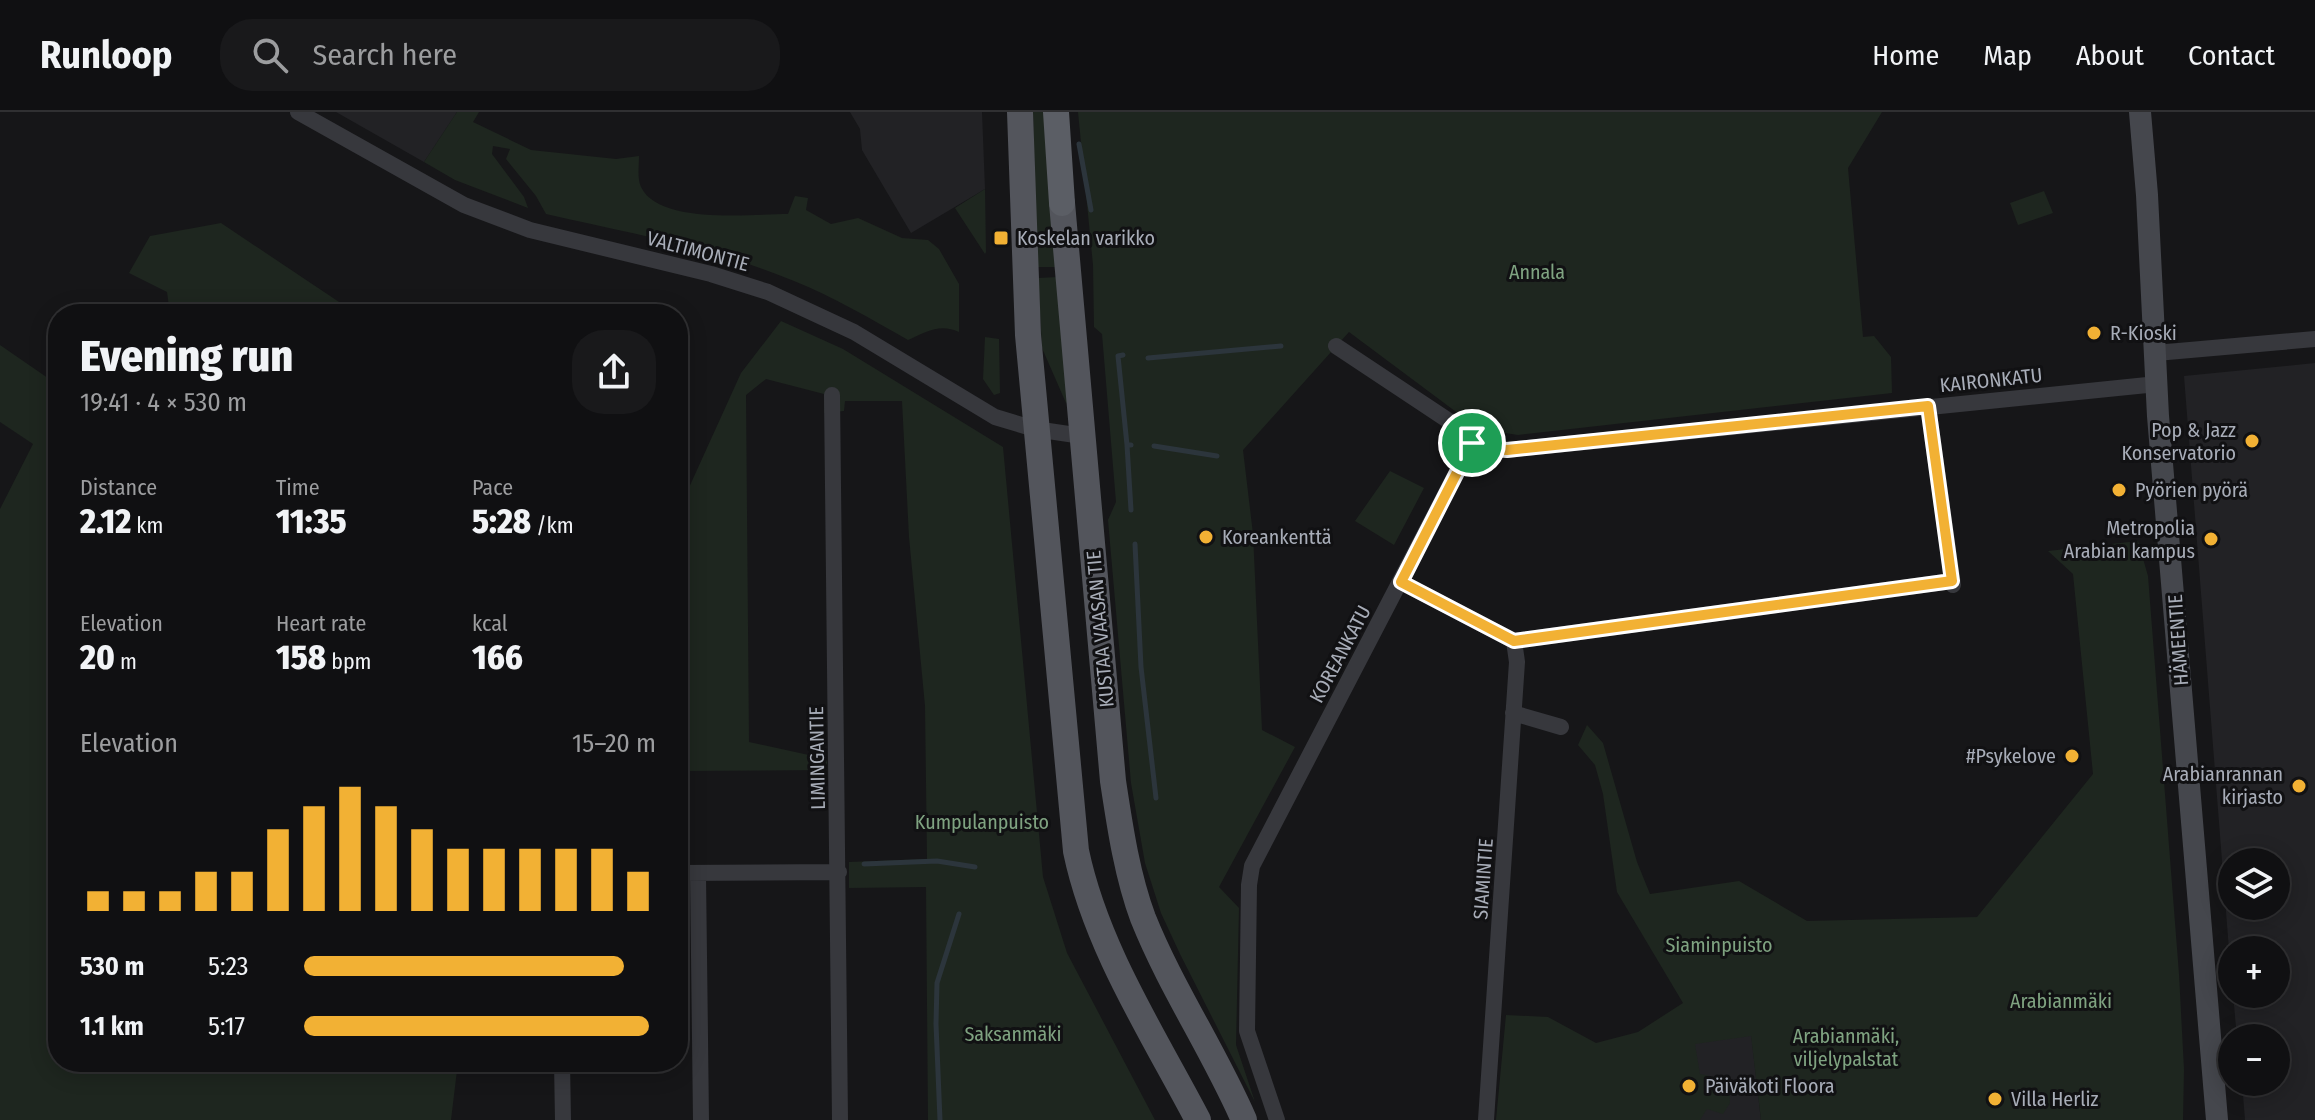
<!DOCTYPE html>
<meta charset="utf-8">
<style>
:root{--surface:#101012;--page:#19191b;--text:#f1f3f6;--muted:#9c9d9f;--line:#303032;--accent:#f2b134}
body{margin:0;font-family:"Fira Sans Condensed",sans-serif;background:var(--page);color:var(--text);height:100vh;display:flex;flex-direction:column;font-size:30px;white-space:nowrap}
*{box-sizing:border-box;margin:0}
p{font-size:26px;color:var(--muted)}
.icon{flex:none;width:44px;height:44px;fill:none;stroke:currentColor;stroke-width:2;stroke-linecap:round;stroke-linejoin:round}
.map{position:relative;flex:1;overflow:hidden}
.drawer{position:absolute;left:48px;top:192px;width:640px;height:768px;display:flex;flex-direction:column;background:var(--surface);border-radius:32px;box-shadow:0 4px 20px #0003,0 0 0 2px var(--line)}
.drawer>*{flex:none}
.tools{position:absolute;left:2218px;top:736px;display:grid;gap:16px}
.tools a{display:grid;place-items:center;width:72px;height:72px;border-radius:50%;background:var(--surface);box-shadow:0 4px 20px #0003,0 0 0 2px var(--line);font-size:40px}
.pin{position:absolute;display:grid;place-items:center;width:68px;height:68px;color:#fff;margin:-34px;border:4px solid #fff;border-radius:50%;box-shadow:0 2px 8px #0007}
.round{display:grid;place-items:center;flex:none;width:84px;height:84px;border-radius:32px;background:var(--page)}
.overview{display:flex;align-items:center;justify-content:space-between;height:136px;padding:0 32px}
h1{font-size:44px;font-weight:800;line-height:60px}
.figures{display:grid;grid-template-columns:repeat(3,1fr);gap:12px;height:136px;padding:8px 32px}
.figures div{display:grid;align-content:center}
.figures b{font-size:34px;font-weight:800}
.figures small{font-size:22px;font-weight:400}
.figures p{font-size:22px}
.chart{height:224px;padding:16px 32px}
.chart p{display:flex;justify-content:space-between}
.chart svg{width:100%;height:144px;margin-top:8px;stroke:var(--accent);stroke-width:6}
ul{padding:0 32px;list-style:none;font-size:26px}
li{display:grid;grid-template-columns:128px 96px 1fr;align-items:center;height:60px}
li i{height:20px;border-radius:10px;background:var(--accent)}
header{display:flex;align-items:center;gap:48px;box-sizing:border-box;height:112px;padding:0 40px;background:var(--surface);border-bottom:2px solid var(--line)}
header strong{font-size:38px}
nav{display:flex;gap:44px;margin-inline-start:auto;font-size:28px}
.search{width:560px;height:72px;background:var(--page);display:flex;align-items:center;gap:20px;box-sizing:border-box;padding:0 28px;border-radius:32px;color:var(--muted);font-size:30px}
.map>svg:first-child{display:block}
.built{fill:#222225;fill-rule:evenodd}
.green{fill:#1e261f}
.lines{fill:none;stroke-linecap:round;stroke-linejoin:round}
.stream{stroke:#2c353c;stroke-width:5}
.minor{stroke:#37383d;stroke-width:16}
.secondary{stroke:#45474d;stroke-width:22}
.primary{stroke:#53555c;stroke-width:26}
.trunk{stroke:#5b5e65;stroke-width:26}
.route-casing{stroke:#fff;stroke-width:16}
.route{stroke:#f2b134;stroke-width:10}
.poi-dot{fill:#f2b134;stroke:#111113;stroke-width:3}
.labels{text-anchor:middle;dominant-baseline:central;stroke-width:6;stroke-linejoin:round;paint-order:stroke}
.poi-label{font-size:20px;fill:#a8adb8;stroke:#111113;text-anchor:start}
.street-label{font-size:20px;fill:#a8adb8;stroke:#111113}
.park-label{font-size:20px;fill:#7fa381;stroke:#111113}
</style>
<header>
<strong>Runloop</strong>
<div class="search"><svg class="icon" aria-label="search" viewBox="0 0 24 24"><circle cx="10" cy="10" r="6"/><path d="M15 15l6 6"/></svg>Search here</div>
<nav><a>Home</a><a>Map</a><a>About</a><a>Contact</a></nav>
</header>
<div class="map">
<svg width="2315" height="1008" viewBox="0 0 2315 1008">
<rect width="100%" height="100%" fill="#161618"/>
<!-- built -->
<path class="built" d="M336,0h121l-33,50z
M850,0h132l3,77 -74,44 -49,-83 -2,-21z
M2315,251v757h-70l-3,-38h34v-44h-39l-4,-44h43v-44h-44v38l-48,-612zM2232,750h44v44h-44z
M1750,912l11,96h-154l27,-67z"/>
<!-- green -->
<path class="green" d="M457,0h22l-6,10 58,28 85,9 23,-3c0,10 -2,22 2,31 18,38 110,27 147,27l7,-18 13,2 -2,12 25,14 27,-6 44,20 26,2 11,9 20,35v48c-19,-9 -33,0 -51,8 -37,-21 -74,-43 -114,-59 -79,-33 -165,-48 -248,-67l-10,-18 -30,-37 4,-10 -17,-3 -1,8 32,43 4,11 -73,-28 -31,-18z
M1033,0h11l12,155h-19z
M1078,0h804l-34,56 15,169 11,-1 17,21 1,36 -374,42 -39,-6 -130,-97 -106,118 10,84 9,196 33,17 -76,140 20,21 -3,137 19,57 -75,-148 -19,-41 -16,-50 -14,-80 -23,-263 8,-18 -14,-168 -8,-7 -1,-62z
M985,77l1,63 -1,2 -30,-46z
M2044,79l9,22 -35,12 -8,-22z
M221,111l136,91h-187l-3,-22 -38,-19 21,-37z
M1058,165l10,125 -2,1 -24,-55 -4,-70z
M781,209l62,28 160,98 40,430 24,76 88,167h-227l-2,-233 -77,1v-26l78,-3 -2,-153 -16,-169 -7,-136h-57l-1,10 -20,2v-19l-58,-15 -20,16 3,347 78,17v11l-149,1v-269l4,1 59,-130z
M985,225l14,2 1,54 -6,2 -11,-16z
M0,233l58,40v677h400l-7,58h-451v-611l33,-65 -33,-22z
M1390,359l34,17 -30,57 -39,-24z
M2138,429l10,35 31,398 5,95 -1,51h-422l-10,-84 -56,8 5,30 29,6 1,23 -7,11 -16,-5 -7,11h-204l10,-105 42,2 48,26 42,-11 45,-29 -66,-111 -14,-98 -8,-29 -17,-20 9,-20 16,18 34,119 13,32 89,-13 68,40 170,-4 116,-143 -20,-200 -25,-23z"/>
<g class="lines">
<!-- stream -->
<path class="stream" d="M1079,32l12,66
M1123,243l-5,1 9,89
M1148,246l133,-12
M1131,333h-4l4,65
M1154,334l63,10
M1135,432l6,123 15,131
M864,752l73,-3 38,6
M940,1008l-4,-96 1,-41 22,-69"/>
<!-- minor -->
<path class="minor" d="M298,0l166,93 66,25 181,44 57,18 86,40 141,85 40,12 47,7
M1336,234l116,77 20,20 12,5 23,2 650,-66
M2156,241l159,-14
M832,283l8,725
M1928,294l25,179
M1401,470l113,59 438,-60
M1513,601l48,14
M678,761l161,-1
M698,761l3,247
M562,950l1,58
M1277,1008l-30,-89 2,-146 3,-19 220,-423
M1486,1008l31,-458 -3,-21"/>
<!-- secondary -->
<path class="secondary" d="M2140,0l7,83 11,221 59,704"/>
<!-- primary -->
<path class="primary" d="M1020,0l8,223 48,516c20,96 77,183 122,269
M1062,91l51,578c7,46 14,94 30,137 28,70 71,133 101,202"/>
<!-- trunk -->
<path class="trunk" d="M1056,0l6,91"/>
</g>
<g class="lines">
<!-- route casing -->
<g class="route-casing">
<path id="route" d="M1928,294l24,175 -438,60 -113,-59 71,-139 12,5 23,2z"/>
</g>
<!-- route -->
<use href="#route" class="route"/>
</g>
<!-- markers -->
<g class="poi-dot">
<rect x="993" y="118" width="16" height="16" rx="4"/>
<circle cx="2094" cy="221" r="8"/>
<circle cx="2252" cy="329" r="8"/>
<circle cx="2119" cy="378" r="8"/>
<circle cx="1206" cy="425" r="8"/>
<circle cx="2211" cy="427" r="8"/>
<circle cx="2072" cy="644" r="8"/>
<circle cx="2299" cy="674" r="8"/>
<circle cx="1689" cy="974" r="8"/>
<circle cx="1995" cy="987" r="8"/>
</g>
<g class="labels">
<!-- poi labels -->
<g class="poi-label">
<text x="1017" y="126">Koskelan varikko</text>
<text x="2110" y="221">R-Kioski</text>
<text x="2236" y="318" text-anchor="end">Pop &amp; Jazz<tspan x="2236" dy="23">Konservatorio</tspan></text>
<text x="2135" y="378">Pyörien pyörä</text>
<text x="2195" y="416" text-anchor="end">Metropolia<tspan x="2195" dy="23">Arabian kampus</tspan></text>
<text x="1222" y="425">Koreankenttä</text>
<text x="2056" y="644" text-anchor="end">#Psykelove</text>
<text x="2283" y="662" text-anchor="end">Arabianrannan<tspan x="2283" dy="23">kirjasto</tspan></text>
<text x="1705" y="974">Päiväkoti Floora</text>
<text x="2011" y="987">Villa Herliz</text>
</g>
<!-- street labels -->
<g class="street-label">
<text transform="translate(698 139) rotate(15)">VALTIMONTIE</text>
<text transform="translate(1991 268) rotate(-6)">KAIRONKATU</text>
<text transform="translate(1100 517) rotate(-95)">KUSTAA VAASAN TIE</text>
<text transform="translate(2178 528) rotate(-94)">HÄMEENTIE</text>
<text transform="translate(1340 542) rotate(-62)">KOREANKATU</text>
<text transform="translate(817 646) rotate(-91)">LIMINGANTIE</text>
<text transform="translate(1483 767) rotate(-86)">SIAMINTIE</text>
</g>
<!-- park labels -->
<g class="park-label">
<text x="1537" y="160">Annala</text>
<text x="982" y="710">Kumpulanpuisto</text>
<text x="1719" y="833">Siaminpuisto</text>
<text x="2061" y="889">Arabianmäki</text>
<text x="1013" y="922">Saksanmäki</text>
<text x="1846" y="924">Arabianmäki,<tspan x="1846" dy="23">viljelypalstat</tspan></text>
</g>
</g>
</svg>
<div class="tools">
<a><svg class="icon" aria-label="layers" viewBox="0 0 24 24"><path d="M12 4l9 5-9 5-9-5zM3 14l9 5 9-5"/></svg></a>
<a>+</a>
<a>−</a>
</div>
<div class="pin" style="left:1472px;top:331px;background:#1e9e55"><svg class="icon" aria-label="arrive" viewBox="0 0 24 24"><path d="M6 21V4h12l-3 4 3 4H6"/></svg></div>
<section class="drawer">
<div class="overview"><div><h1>Evening run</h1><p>19:41 · 4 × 530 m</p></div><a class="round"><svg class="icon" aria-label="share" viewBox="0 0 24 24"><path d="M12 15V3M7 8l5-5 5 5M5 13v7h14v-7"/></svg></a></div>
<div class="figures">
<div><p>Distance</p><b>2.12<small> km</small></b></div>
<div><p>Time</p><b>11:35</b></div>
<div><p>Pace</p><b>5:28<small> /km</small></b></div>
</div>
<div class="figures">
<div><p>Elevation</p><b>20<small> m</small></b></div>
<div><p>Heart rate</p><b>158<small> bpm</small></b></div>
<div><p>kcal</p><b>166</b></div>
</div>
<div class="chart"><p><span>Elevation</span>15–20 m</p>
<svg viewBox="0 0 160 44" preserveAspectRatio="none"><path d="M5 44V38M15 44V38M25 44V38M35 44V32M45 44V32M55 44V19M65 44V12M75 44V6M85 44V12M95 44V19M105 44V25M115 44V25M125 44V25M135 44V25M145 44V25M155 44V32"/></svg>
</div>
<ul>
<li><b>530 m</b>5:23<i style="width:91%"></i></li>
<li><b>1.1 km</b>5:17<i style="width:98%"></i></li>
</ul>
</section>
</div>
